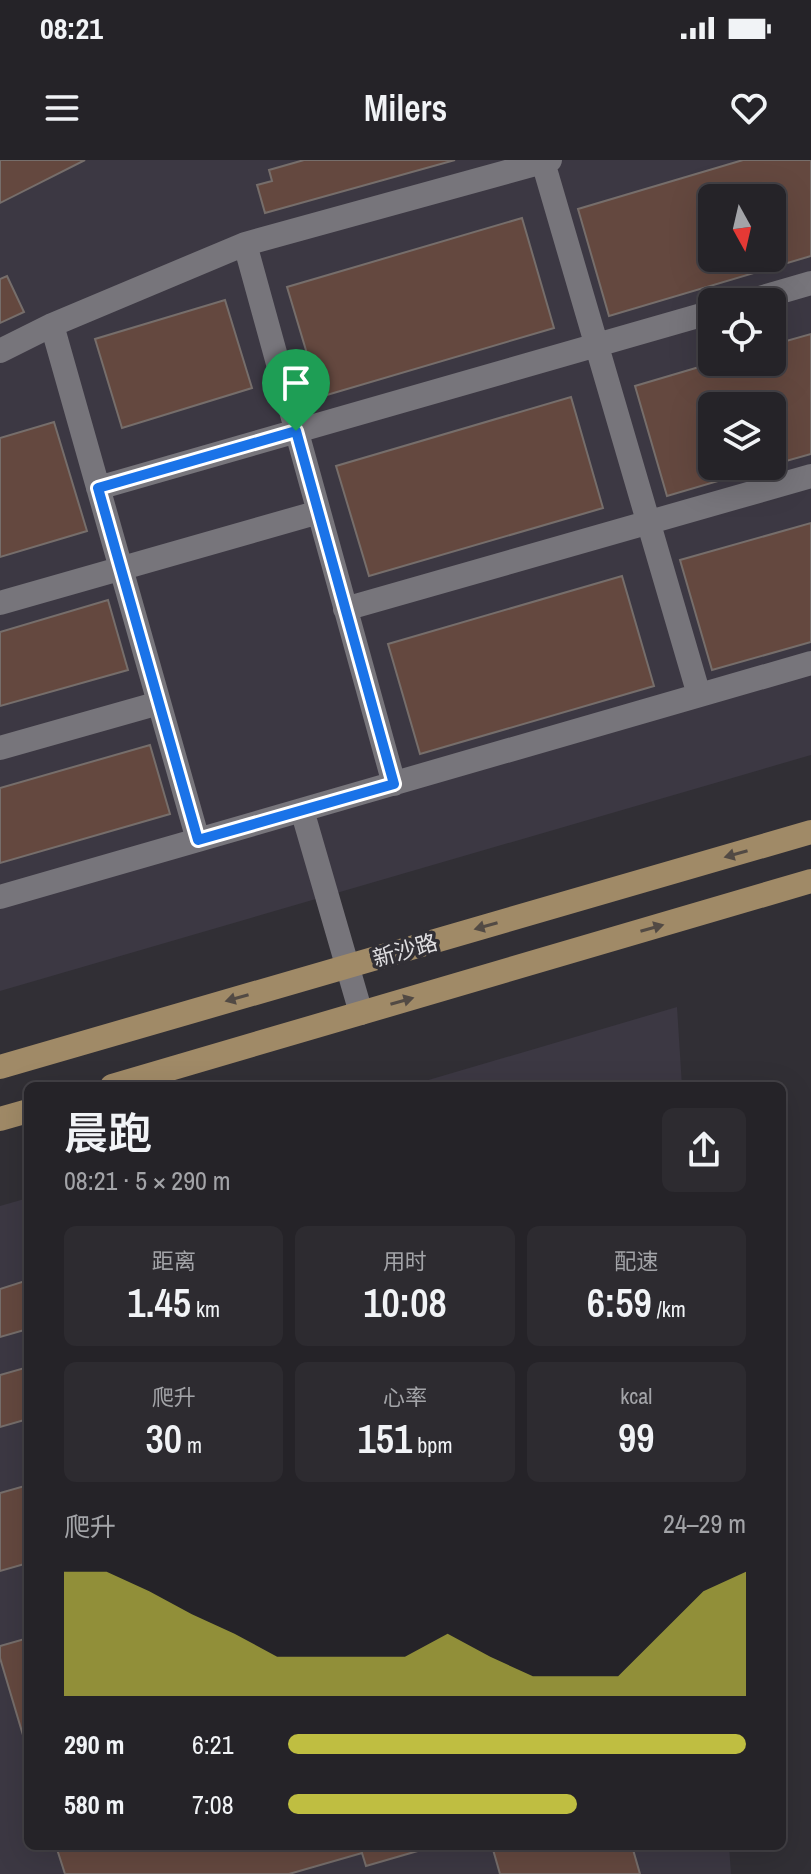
<!DOCTYPE html>
<html lang="zh">
<meta charset="utf-8">
<style>
:root{--surface:#252328;--page:#2d2b30;--text:#f1f3f6;--muted:#a3a4a8;--line:#424045;--accent:#bfbe41}
body{margin:0;font-family:"Archivo Narrow","Noto Sans SC",sans-serif;background:var(--page);color:var(--text);height:100vh;display:flex;flex-direction:column;font-size:30px;white-space:nowrap}
*{box-sizing:border-box;margin:0}
p{font-size:26px;color:var(--muted)}
.icon{flex:none;width:44px;height:44px;fill:none;stroke:currentColor;stroke-width:2;stroke-linecap:round;stroke-linejoin:round}
.map{position:relative;flex:1;overflow:hidden}
.side{position:absolute;left:24px;top:922px;width:762px;height:768px;display:flex;flex-direction:column;background:var(--surface);border-radius:12px;box-shadow:0 8px 32px #0002,0 0 0 2px var(--line)}
.side>*{flex:none}
.needle{width:52px;rotate:172deg}
.controls{position:absolute;left:698px;top:24px;display:grid;gap:16px}
.controls a{display:grid;place-items:center;width:88px;height:88px;border-radius:12px;background:var(--surface);box-shadow:0 8px 32px #0002,0 0 0 2px var(--line);font-size:40px}
.pin{position:absolute;display:grid;place-items:center;width:68px;height:68px;color:#fff;margin:-82px -34px;border-radius:50% 50% 50% 0;rotate:-45deg;box-shadow:0 0 8px #0007}
.pin .icon{rotate:45deg}
.round{display:grid;place-items:center;flex:none;width:84px;height:84px;border-radius:12px;background:var(--page)}
.headline{display:flex;align-items:center;justify-content:space-between;height:136px;padding:0 40px}
h1{font-size:44px;font-weight:600;line-height:60px}
.stats{display:grid;grid-template-columns:repeat(3,1fr);gap:12px;height:136px;padding:8px 40px}
.stats div{display:grid;align-content:center;border-radius:12px;background:var(--page);text-align:center}
.stats b{font-size:40px;font-weight:600}
.stats small{font-size:22px;font-weight:400}
.stats p{font-size:22px}
.chart{height:224px;padding:16px 40px}
.chart p{display:flex;justify-content:space-between}
.chart svg{width:100%;height:144px;margin-top:8px;fill:var(--accent);opacity:.7}
ul{padding:0 40px;list-style:none;font-size:26px}
li{display:grid;grid-template-columns:128px 96px 1fr;align-items:center;height:60px}
li i{height:20px;border-radius:10px;background:var(--accent)}
.status{display:flex;justify-content:space-between;align-items:center;height:56px;padding:0 40px;background:var(--surface);direction:ltr}
.status svg{height:22px;fill:currentColor}
header{display:flex;justify-content:space-between;align-items:center;height:104px;padding:0 40px;background:var(--surface);font-size:36px;font-weight:600}
.map>svg:first-child{display:block}
.built{fill:#3c3843;fill-rule:evenodd}
.building{fill:#64483f;stroke:#766e6b;stroke-width:2;fill-rule:evenodd}
.lines{fill:none;stroke-linecap:round;stroke-linejoin:round}
.minor{stroke:#77757b;stroke-width:24}
.major{stroke:#a08a67;stroke-width:24}
.oneway{fill:#524a44}
.route-casing{stroke:#fff;stroke-width:16}
.route{stroke:#1a73e8;stroke-width:10}
.labels{text-anchor:middle;dominant-baseline:central;stroke-width:7;stroke-linejoin:round;paint-order:stroke}
.street-label{font-size:22px;fill:#e0dfe2;stroke:#312f35}
</style>
<div class="status"><b>08:21</b><svg viewBox="0 0 49 12"><path d="M0 12V9h3v3zM5 12V6h3v6zM10 12V3h3v9zM15 12V0h3v12zM26 1h20v11H26zM47 4h2v5h-2z"/></svg></div>
<header><svg class="icon" aria-label="menu" viewBox="0 0 24 24"><path d="M4 6h16M4 12h16M4 18h16"/></svg>Milers<svg class="icon" aria-label="heart" viewBox="0 0 24 24"><path d="M12 20l-8-8c-3-5 5-10 8-4 3-6 11-1 8 4z"/></svg></header>
<div class="map">
<svg width="811" height="1714" viewBox="0 0 811 1714">
<rect width="100%" height="100%" fill="#312f35"/>
<!-- built -->
<path class="built" d="M0,0h811v595l-811,236zM712,38h60v60h-60zM712,142h60v60h-60zM712,246h60v60h-60z
M677,847l5,79h-274z
M28,1038v648h701l2,28h-731v-668z"/>
<!-- building -->
<path class="building" d="M0,0h85l-85,43z
M304,0h151l-190,53 -8,-28 15,-4 -3,-11z
M743,0h68v96l-202,60 -31,-107zM712,38h60v60h-60z
M522,58l32,110 -234,69 -33,-110z
M7,116l17,36 -24,11v-44z
M225,140l27,88 -130,40 -27,-89z
M811,174v120l-39,11v-59h-60v60h57l-102,30 -32,-110 81,-24h56v-17z
M571,237l32,111 -234,68 -33,-110z
M54,262l33,109 -87,26v-119z
M811,363v119l-99,28 -32,-110z
M622,416l32,110 -234,68 -32,-110z
M108,440l20,70 -128,36v-74z
M150,585l20,69 -170,49v-75z
M28,1120v49l-28,8v-48z
M28,1207v52l-28,8v-52z
M28,1325v78l-28,8v-78z
M28,1478v114l-28,-94v-12z
M56,1686h379l-69,20 -4,-13 -73,21h-224z
M492,1686h140l8,28h-140z"/>
<g class="lines">
<!-- minor -->
<path class="minor" d="M543,2l156,533
M245,84l149,540
M746,142l65,-19
M52,165l146,515
M0,191l52,-26 193,-81 305,-84
M98,328l614,-176
M0,443l319,-91
M345,449l466,-133
M0,588l159,-45
M302,650l59,203
M0,737l811,-234"/>
<!-- major -->
<path class="major" d="M0,907l811,-235
M112,926l699,-205
M0,959l28,-8"/>
</g>
<!-- one-way arrows -->
<defs><path id="oneway-solid" d="M-6-.8H1V-3.2L6.5 0L1 3.2V.8H-6Z" transform="scale(2)"/></defs>
<g class="oneway">
<use href="#oneway-solid" transform="translate(736 694) rotate(164)"/>
<use href="#oneway-solid" transform="translate(486 766) rotate(164)"/>
<use href="#oneway-solid" transform="translate(652 768) rotate(-16)"/>
<use href="#oneway-solid" transform="translate(237 838) rotate(164)"/>
<use href="#oneway-solid" transform="translate(402 841) rotate(-16)"/>
</g>
<g class="lines">
<!-- route casing -->
<g class="route-casing">
<path id="route" d="M296,271l98,353 -196,56 -100,-352z"/>
</g>
<!-- route -->
<use href="#route" class="route"/>
</g>
<g class="labels">
<!-- street labels -->
<g class="street-label">
<text transform="translate(405 790) rotate(-16)">新沙路</text>
</g>
</g>
</svg>
<div class="controls">
<a><svg class="needle" viewBox="-14 -14 28 28"><path d="M0-13l5 13h-10z" fill="#e53935"/><path d="M0 13l5-13h-10z" fill="#a3a4a8"/></svg></a>
<a><svg class="icon" aria-label="locate" viewBox="0 0 24 24"><circle cx="12" cy="12" r="6"/><path d="M12 2v4M12 18v4M2 12h4M18 12h4"/></svg></a>
<a><svg class="icon" aria-label="layers" viewBox="0 0 24 24"><path d="M12 4l9 5-9 5-9-5zM3 14l9 5 9-5"/></svg></a>
</div>
<div class="pin" style="left:296px;top:271px;background:#1e9e55"><svg class="icon" aria-label="arrive" viewBox="0 0 24 24"><path d="M6 21V4h12l-3 4 3 4H6"/></svg></div>
<section class="side">
<div class="headline"><div><h1>晨跑</h1><p>08:21 · 5 × 290 m</p></div><a class="round"><svg class="icon" aria-label="share" viewBox="0 0 24 24"><path d="M12 15V3M7 8l5-5 5 5M5 13v7h14v-7"/></svg></a></div>
<div class="stats">
<div><p>距离</p><b>1.45<small> km</small></b></div>
<div><p>用时</p><b>10:08</b></div>
<div><p>配速</p><b>6:59<small> /km</small></b></div>
</div>
<div class="stats">
<div><p>爬升</p><b>30<small> m</small></b></div>
<div><p>心率</p><b>151<small> bpm</small></b></div>
<div><p>kcal</p><b>99</b></div>
</div>
<div class="chart"><p><span>爬升</span>24–29 m</p>
<svg viewBox="0 0 160 44" preserveAspectRatio="none"><path d="M0 44V6L10 6L20 12L30 19L40 25L50 32L60 32L70 32L80 32L90 25L100 32L110 38L120 38L130 38L140 25L150 12L160 6V44z"/></svg>
</div>
<ul>
<li><b>290 m</b>6:21<i style="width:100%"></i></li>
<li><b>580 m</b>7:08<i style="width:63%"></i></li>
</ul>
</section>
</div>
